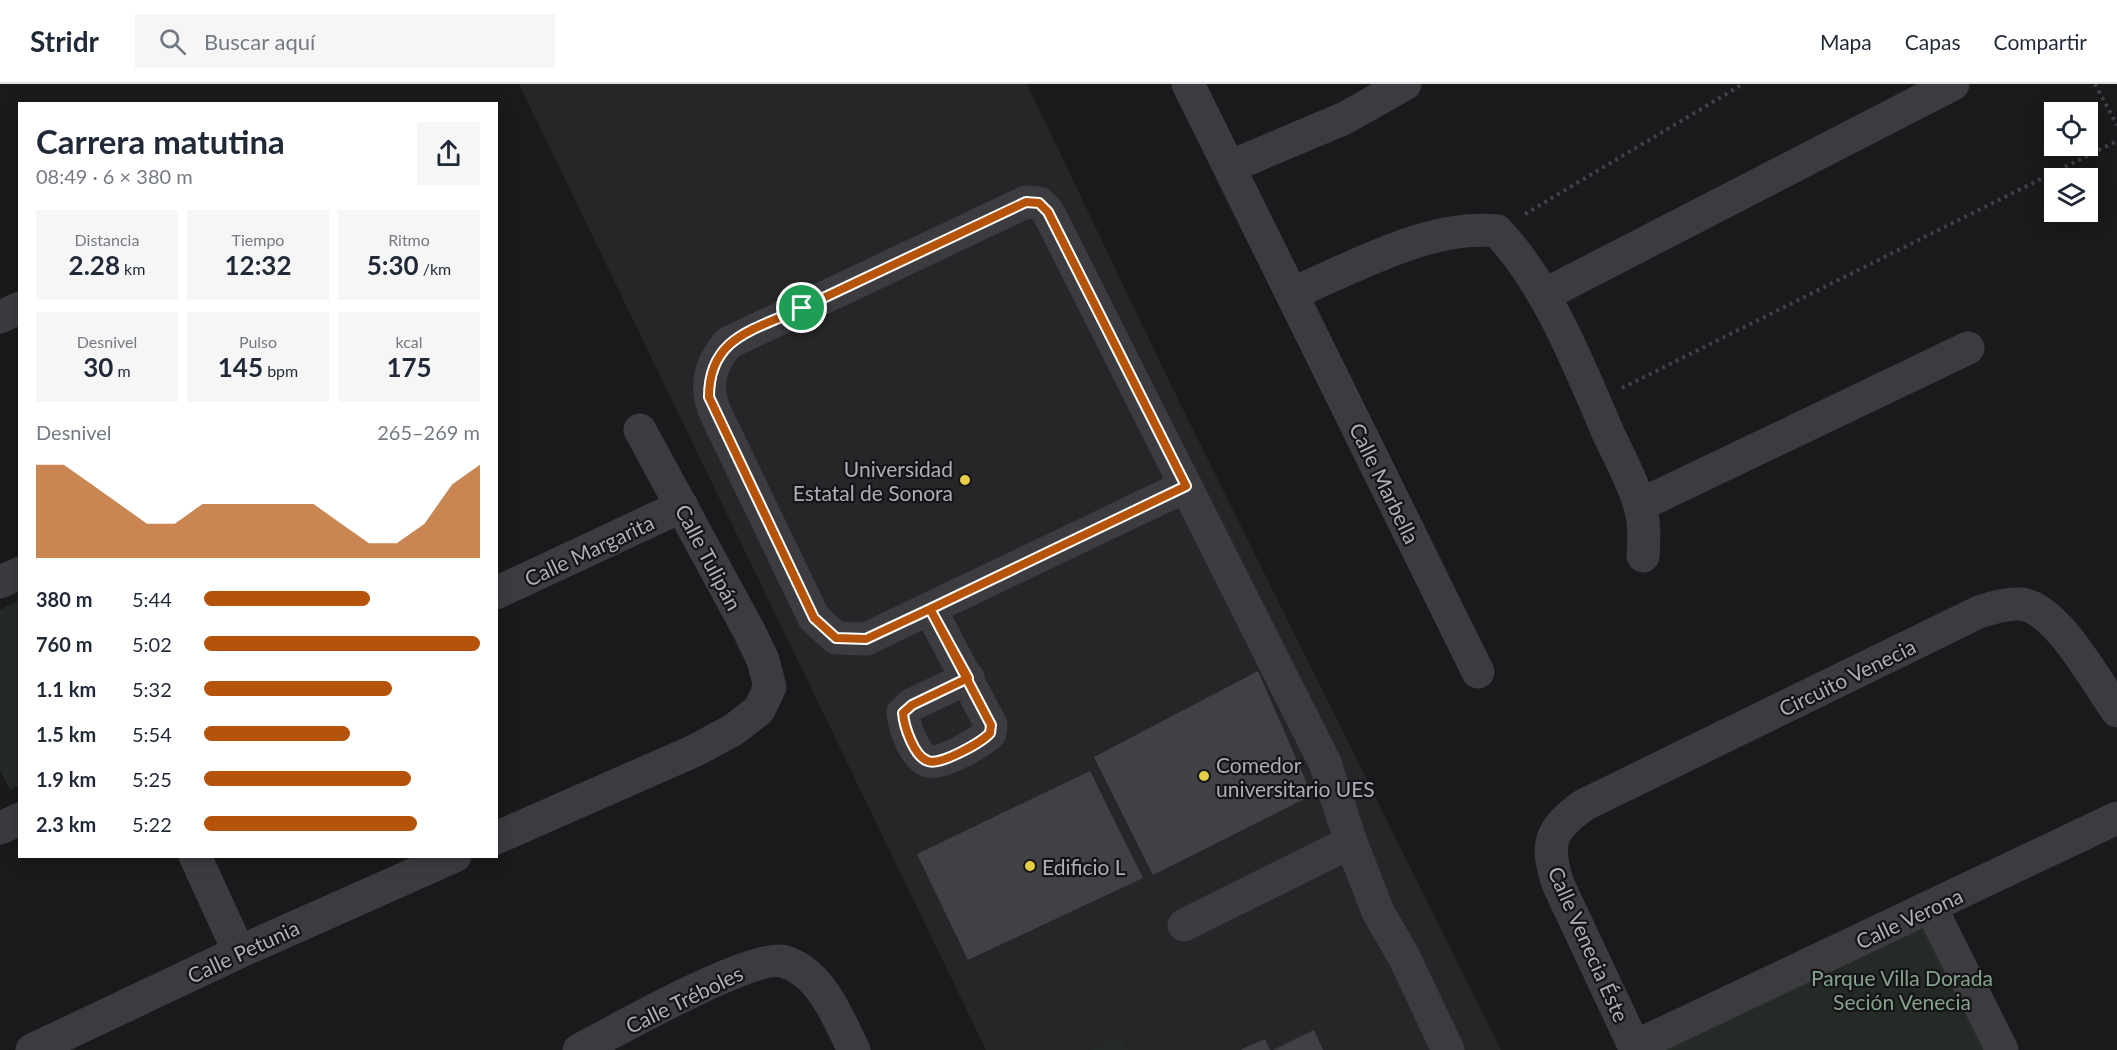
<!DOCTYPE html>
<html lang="es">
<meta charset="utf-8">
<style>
:root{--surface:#fff;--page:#f6f6f7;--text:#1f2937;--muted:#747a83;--line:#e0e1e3;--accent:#b45309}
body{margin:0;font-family:Lato,sans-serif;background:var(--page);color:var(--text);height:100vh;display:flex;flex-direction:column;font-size:22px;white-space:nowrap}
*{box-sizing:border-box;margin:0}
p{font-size:20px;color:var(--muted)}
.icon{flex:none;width:33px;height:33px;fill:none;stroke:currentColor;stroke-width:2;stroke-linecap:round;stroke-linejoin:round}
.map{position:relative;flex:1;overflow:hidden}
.side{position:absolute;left:18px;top:18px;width:480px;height:756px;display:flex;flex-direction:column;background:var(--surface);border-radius:0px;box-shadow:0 3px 15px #0003}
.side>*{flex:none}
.tools{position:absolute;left:2044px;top:18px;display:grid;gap:12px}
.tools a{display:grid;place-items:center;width:54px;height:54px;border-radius:0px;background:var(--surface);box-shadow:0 3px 15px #0003;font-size:30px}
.pin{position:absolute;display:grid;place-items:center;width:51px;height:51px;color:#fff;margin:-26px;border:3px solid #fff;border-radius:50%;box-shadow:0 2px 6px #0007}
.round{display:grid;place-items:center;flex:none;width:63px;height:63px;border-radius:0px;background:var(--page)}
.headline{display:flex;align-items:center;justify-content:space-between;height:102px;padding:0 18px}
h1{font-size:33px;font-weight:700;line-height:45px}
.metrics{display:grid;grid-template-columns:repeat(3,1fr);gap:9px;height:102px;padding:6px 18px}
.metrics div{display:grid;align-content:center;border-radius:0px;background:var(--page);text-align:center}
.metrics b{font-size:26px;font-weight:700}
.metrics small{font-size:16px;font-weight:400}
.metrics p{font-size:16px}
.chart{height:168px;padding:12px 18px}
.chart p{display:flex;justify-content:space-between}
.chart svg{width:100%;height:108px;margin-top:6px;fill:var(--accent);opacity:.7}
ul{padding:0 18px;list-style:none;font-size:20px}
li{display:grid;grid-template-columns:96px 72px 1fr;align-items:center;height:45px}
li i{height:15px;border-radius:8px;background:var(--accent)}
header{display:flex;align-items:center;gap:36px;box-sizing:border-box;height:84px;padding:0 30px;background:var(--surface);border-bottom:2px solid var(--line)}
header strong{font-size:28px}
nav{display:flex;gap:33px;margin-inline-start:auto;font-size:21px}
.search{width:420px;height:54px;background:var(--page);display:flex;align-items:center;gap:15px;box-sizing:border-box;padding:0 21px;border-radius:0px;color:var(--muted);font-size:22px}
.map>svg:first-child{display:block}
.built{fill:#262528}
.green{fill:#242b26}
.building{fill:#414145}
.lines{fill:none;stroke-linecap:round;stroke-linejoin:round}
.path{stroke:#414147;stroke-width:4;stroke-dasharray:3 4.5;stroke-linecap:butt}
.minor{stroke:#3b3b40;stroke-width:33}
.route-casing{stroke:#fff;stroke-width:12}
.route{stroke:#b45309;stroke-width:8}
.poi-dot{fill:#e5cd48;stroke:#151416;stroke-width:2}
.labels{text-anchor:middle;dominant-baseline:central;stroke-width:4.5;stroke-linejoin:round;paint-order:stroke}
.poi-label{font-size:21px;fill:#adaeba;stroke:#151416;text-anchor:start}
.street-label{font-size:21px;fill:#adaeba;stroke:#151416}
.park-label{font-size:21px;fill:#85a38d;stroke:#151416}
</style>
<header>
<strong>Stridr</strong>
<div class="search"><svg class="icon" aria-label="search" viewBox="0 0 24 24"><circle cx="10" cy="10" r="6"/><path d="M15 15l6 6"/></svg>Buscar aquí</div>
<nav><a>Mapa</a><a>Capas</a><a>Compartir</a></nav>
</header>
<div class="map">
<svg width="2117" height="966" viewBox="0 0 2117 966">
<rect width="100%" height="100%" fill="#1a191b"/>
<!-- built -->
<path class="built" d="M519,0h508l145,303 329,663h-515z"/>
<!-- green -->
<path class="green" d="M19,516v185l-9,5 -10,-20v-160z
M1930,823l70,143h-360z
M1121,952l6,14h-37l30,-14z"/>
<!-- building -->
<path class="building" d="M1258,587l54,124 -159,80 -59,-118z
M1090,687l53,107 -175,82 -51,-106z
M1314,946l9,20h-50z
M1265,955l5,11h-30z"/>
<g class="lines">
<!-- path -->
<path class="path" d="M2095,0l22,41
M1525,130l218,-130
M1622,304l495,-247"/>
<!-- minor -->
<path class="minor" d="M1188,0l290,588
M1229,83l116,-49 60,-34
M1293,209c62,-26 136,-69 204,-62 50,52 83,137 112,204 11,23 24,47 31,71 5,17 4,33 3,50
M1544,211l409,-211
M0,233l20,-9
M1186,402l-320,153 -30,-1 -22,-20 -99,-206c-11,-27 -5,-47 13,-69l298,-141 13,1 9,9 277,551 26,79
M1640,421l328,-157
M0,498l20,-9
M496,509l186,-87
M930,525l61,116 -1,8c-9,9 -50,33 -62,28 -14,-5 -24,-35 -25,-48l8,-8 57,-27
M0,744l20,-9
M496,754l198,-87 39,-21 26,-20 11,-23 -7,-27 -14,-29 -109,-201
M195,772l44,96
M1931,824l71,142
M1184,841l167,-83 27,70 26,45 44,93
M1634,963l483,-229
M32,966l207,-98 216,-96
M579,966c35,-18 176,-99 207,-88 37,13 52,57 68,88
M1636,966l-78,-166c-13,-40 -9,-54 26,-79l395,-193c13,-4 27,-9 41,-8 36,2 77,79 97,107"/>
</g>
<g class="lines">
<!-- route casing -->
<g class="route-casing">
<path id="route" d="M802,224c-47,22 -93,28 -93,89l105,221 22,20 30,1 64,-30 38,69 -56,27 -9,8c1,13 11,44 25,48 12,5 54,-19 62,-28l1,-8 -61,-116 256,-123 -138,-274 -9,-9 -13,-1 -224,106"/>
</g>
<!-- route -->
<use href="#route" class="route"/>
</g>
<!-- markers -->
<g class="poi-dot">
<circle cx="965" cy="396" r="6"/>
<circle cx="1204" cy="692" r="6"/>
<circle cx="1030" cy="782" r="6"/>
</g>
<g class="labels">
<!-- poi labels -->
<g class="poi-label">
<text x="953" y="384" text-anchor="end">Universidad<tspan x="953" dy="24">Estatal de Sonora</tspan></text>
<text x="1216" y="680">Comedor<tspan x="1216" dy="24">universitario UES</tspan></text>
<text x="1042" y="782">Edificio L</text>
</g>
<!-- street labels -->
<g class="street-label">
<text transform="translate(1385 399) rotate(64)">Calle Marbella</text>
<text transform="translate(589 466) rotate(-25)">Calle Margarita</text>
<text transform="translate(709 473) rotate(62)">Calle Tulipán</text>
<text transform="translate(1847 593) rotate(-26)">Circuito Venecia</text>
<text transform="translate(1909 834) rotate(-25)">Calle Verona</text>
<text transform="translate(1589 860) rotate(66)">Calle Venecia Éste</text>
<text transform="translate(243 867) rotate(-25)">Calle Petunia</text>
<text transform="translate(684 915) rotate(-26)">Calle Tréboles</text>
</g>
<!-- park labels -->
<g class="park-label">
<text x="1902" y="893">Parque Villa Dorada<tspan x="1902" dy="24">Seción Venecia</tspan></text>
</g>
</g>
</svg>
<div class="tools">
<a><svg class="icon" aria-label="locate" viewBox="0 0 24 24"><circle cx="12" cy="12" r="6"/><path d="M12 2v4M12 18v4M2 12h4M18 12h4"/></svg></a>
<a><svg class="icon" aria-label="layers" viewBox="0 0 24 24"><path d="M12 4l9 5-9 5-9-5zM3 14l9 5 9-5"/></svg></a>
</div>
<div class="pin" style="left:802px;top:224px;background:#1e9e55"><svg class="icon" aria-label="arrive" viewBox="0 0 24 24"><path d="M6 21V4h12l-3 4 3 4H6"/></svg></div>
<section class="side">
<div class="headline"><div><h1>Carrera matutina</h1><p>08:49 · 6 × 380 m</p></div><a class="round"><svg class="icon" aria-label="share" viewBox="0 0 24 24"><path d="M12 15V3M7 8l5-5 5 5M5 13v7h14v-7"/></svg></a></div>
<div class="metrics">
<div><p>Distancia</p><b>2.28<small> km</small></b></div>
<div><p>Tiempo</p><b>12:32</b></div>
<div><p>Ritmo</p><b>5:30<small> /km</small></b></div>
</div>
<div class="metrics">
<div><p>Desnivel</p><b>30<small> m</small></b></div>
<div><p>Pulso</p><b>145<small> bpm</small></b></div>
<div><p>kcal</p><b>175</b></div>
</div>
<div class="chart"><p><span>Desnivel</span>265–269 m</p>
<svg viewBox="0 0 160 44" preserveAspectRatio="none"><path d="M0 44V6L10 6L20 14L30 22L40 30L50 30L60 22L70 22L80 22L90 22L100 22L110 30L120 38L130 38L140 30L150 14L160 6V44z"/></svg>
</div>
<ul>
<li><b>380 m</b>5:44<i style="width:60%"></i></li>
<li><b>760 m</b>5:02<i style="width:100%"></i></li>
<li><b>1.1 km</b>5:32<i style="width:68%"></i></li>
<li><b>1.5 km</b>5:54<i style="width:53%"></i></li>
<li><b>1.9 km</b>5:25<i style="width:75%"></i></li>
<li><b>2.3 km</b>5:22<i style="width:77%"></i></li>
</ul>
</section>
</div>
